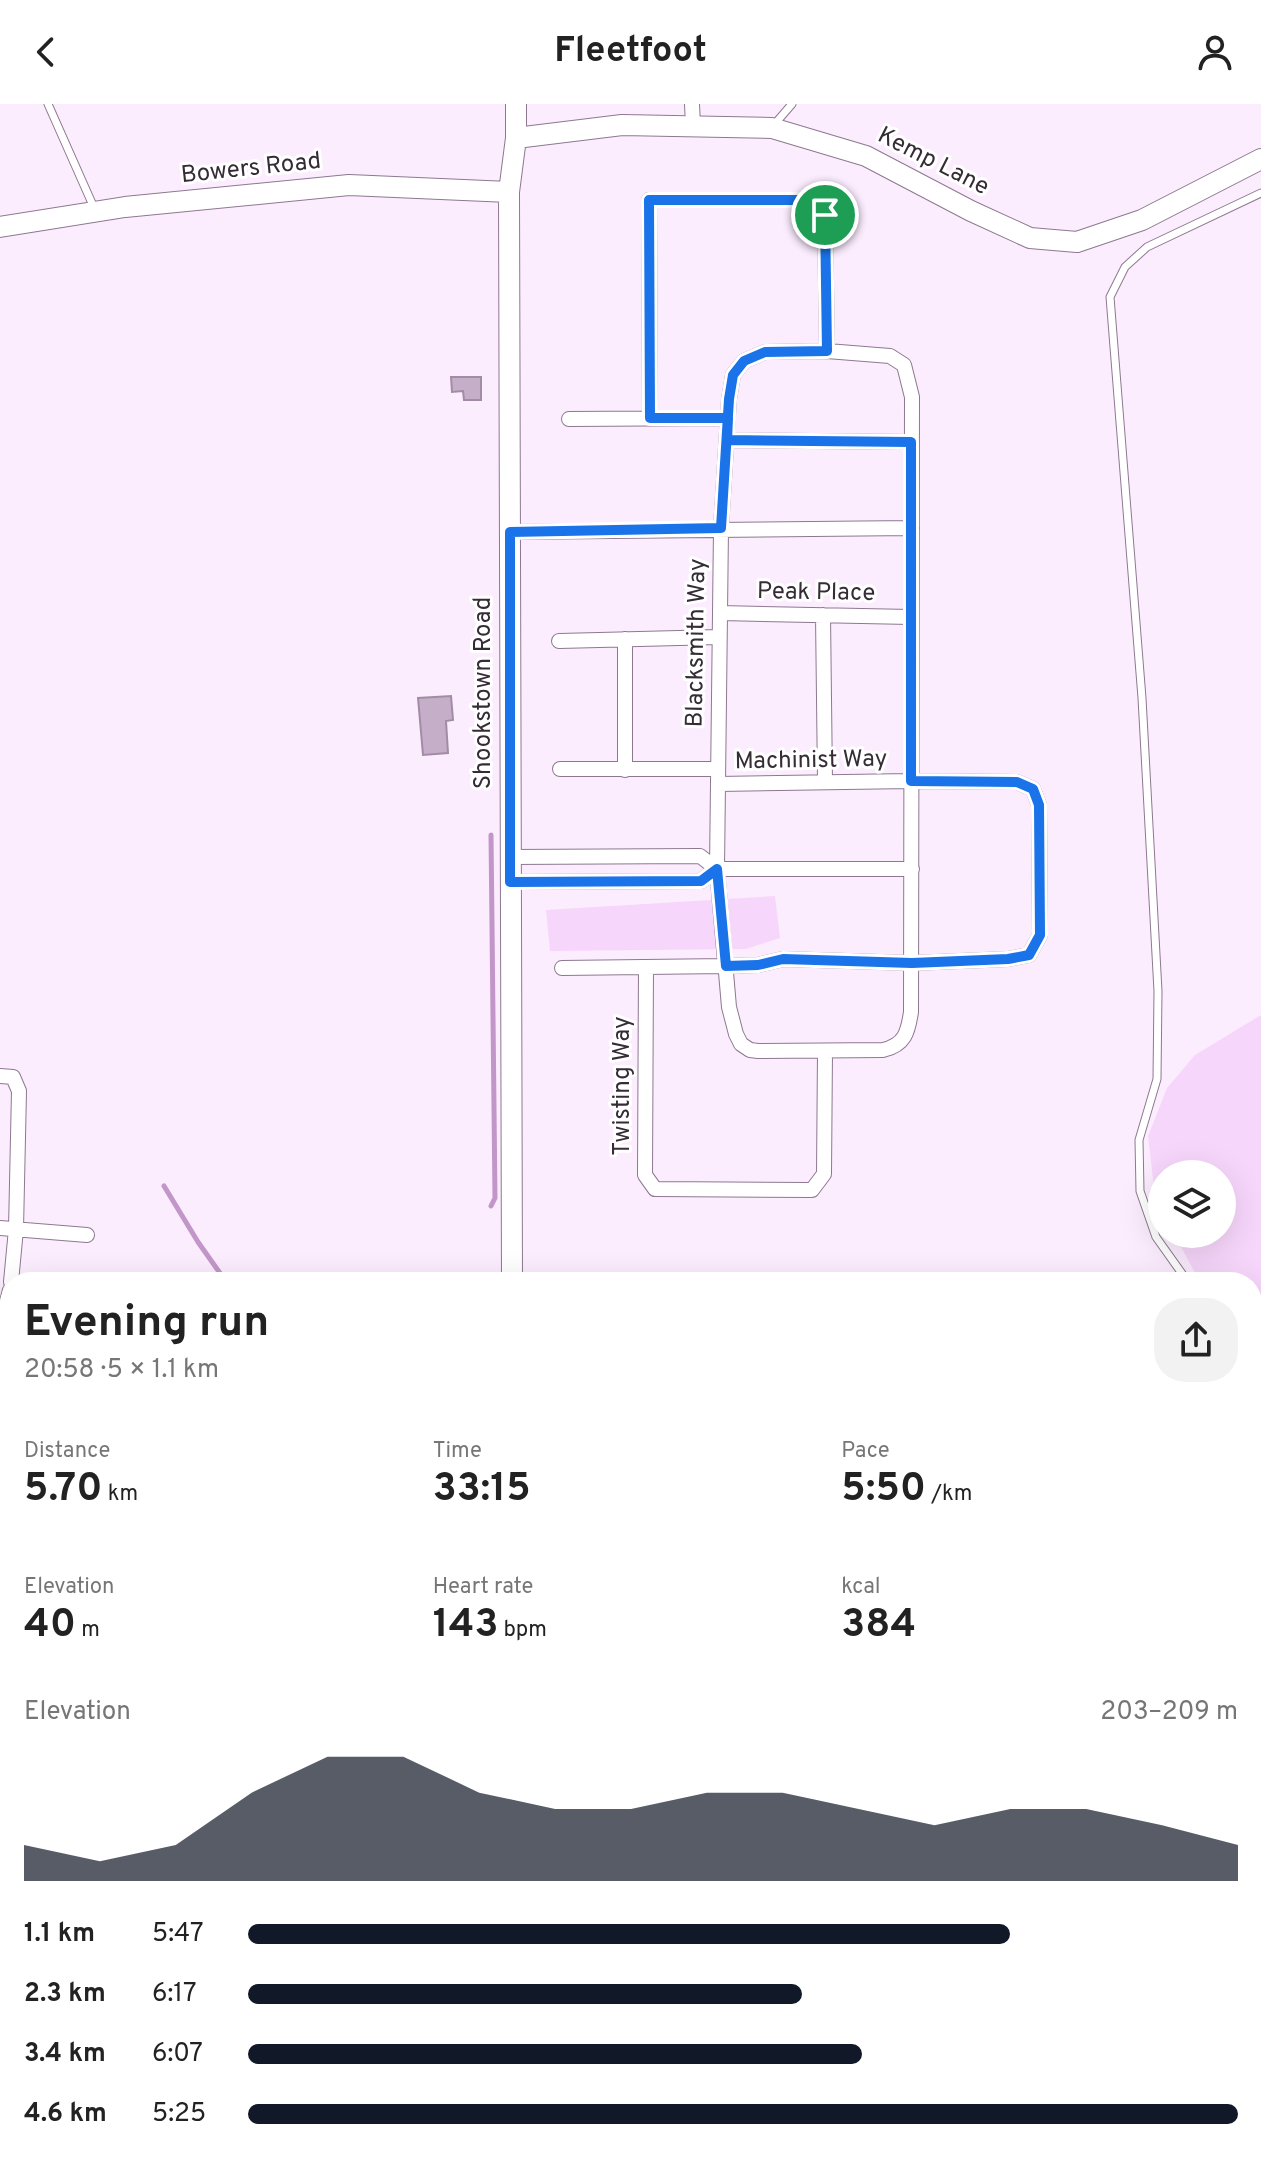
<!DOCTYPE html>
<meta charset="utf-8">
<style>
:root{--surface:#fff;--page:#f2f2f2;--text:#222;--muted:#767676;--accent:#111827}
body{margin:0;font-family:Overpass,sans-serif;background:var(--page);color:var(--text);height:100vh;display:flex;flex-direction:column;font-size:30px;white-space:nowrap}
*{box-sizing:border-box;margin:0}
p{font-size:26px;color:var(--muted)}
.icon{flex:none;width:44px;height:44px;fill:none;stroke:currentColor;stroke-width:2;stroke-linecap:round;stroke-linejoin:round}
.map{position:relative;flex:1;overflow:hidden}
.side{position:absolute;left:0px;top:1168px;width:1262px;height:888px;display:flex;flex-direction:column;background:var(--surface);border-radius:32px 32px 0 0;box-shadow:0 8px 32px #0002}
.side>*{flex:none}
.buttons{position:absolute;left:1148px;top:1056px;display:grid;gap:16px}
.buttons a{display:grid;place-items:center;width:88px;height:88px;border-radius:50%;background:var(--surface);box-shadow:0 8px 32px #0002;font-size:40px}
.pin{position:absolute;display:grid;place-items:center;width:68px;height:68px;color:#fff;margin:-34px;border:4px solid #fff;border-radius:50%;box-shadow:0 2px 8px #0007}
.round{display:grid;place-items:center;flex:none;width:84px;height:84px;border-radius:32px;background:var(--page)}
.head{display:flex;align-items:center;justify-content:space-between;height:136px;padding:0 24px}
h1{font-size:44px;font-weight:700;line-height:60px}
.figures{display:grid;grid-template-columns:repeat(3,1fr);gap:12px;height:136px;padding:8px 24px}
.figures div{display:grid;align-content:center}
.figures b{font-size:40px;font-weight:700}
.figures small{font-size:22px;font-weight:400}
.figures p{font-size:22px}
.chart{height:224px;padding:16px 24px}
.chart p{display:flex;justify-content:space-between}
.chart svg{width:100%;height:144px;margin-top:8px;fill:var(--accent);opacity:.7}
ul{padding:0 24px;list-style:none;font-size:26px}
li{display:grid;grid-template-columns:128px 96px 1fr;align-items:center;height:60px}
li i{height:20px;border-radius:10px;background:var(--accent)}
header{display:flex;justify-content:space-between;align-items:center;height:104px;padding:0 24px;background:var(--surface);font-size:36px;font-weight:700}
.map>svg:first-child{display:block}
.built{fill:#f9e2fc}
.green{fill:#f7d6fb}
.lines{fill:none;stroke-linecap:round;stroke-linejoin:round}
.stream{stroke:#c296c9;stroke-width:5}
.building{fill:#c5afc8;stroke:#a28ca5;stroke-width:2}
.lane-casing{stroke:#8d7890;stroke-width:9}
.street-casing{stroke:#8d7890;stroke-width:16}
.secondary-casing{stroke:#8d7890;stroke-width:22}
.lane{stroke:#fff;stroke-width:7}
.street{stroke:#fff;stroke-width:14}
.secondary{stroke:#fff;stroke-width:20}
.route-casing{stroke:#fff;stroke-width:16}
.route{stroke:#1a73e8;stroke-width:10}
.labels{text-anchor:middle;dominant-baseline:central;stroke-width:6;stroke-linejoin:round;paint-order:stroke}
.street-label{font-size:24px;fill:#352c36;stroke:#fff}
</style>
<header><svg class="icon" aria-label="back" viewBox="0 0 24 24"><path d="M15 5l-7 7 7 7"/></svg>Fleetfoot<svg class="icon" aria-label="person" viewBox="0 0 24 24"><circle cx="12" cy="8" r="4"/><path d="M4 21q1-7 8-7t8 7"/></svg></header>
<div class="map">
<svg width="1261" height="2056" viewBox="0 0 1261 2056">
<rect width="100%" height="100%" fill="#fcedfe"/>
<!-- built -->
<path class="built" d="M0,1388l10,1v187l-10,4z"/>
<!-- green -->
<path class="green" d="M775,792l5,42 -34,11 -196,2 -4,-41z
M1261,911v346l-9,-11v-68h-52l-26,-48h48v-60h-60v35l-7,-13 -7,-60 19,-48 28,-33z"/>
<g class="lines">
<!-- stream -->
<path class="stream" d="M164,1082l34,56 24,34 19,2 5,4
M491,1102l4,-8 -4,-363
M1222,2046v10"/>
</g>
<!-- building -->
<path class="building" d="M451,273h30v23h-17l-1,-9 -11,1z
M451,592l2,24 -7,1 2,32 -25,2 -5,-57z"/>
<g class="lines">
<!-- lane casing -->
<g class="lane-casing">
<path id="lane" d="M48,0l47,106
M773,22l19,-22
M1188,1178l-32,-45 -16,-46 -1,-51 18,-61 1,-88 -16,-293 -32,-401 15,-30 22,-20 114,-54
M1252,1257l9,11
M660,2056l1,-10"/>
</g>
<!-- street casing -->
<g class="street-casing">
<path id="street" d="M692,0l1,21
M827,247l63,5 14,9 8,32 -1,615c-3,20 -6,33 -28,38l-125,1 -8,-1 -9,-6 -5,-10 -7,-27 -12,-138 4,-341 8,-129 4,-24 11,-14 21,-9z
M650,314l-1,-218h158l18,15 2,136
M569,315l159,-1
M727,336l184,2
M510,428l402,-4
M720,509l191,4
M823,511l2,167
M559,537l160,-4
M560,665h158
M625,666v-131
M510,753l190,-1 17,13
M510,778l191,-1 16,-12h195
M646,863l-1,208 10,14 157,1 12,-16 1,-123
M562,864l164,-2 32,-1 25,-6 129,4 96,-4 21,-4 11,-20 -1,-130 -6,-16 -16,-7 -106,-1 -193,3
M0,972l13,1 6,14 -3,138 -5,53
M0,1124l87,7
M0,1213l6,-11 4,-16
M0,1685l10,-8
M0,1723l10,6
M0,1951l10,33
M189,2046v10
M537,2046l2,10
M773,2056l12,-10"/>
</g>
<!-- secondary casing -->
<g class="secondary-casing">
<path id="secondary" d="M516,34l106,-13 150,3 94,28 105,55 59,27 47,4 65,-22 119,-61
M0,123l125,-20 224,-22 160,7
M512,1178l-3,-1090 7,-54v-34
M981,2046l8,10
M95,2056l26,-10"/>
</g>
<!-- lane -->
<use href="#lane" class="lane"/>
<!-- street -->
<use href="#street" class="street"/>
<!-- secondary -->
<use href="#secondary" class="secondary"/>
</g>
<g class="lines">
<!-- route casing -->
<g class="route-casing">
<path id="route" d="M825,111l2,136 -62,1 -21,9 -11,14 -4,24 -8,129 -211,4v350l191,-1 16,-12 9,97 32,-1 25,-6 129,4 96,-4 21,-4 11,-20 -1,-130 -6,-16 -16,-7 -106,-1v-339l-184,-2 1,-22h-78l-1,-218h158l18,15"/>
</g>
<!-- route -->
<use href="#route" class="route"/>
</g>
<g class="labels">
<!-- street labels -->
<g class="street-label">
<text transform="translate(933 58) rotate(27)">Kemp Lane</text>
<text transform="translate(251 65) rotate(-6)">Bowers Road</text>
<text transform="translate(816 489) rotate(1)">Peak Place</text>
<text transform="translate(697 539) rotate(-89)">Blacksmith Way</text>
<text transform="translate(484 589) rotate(-90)">Shookstown Road</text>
<text transform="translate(811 657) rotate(-1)">Machinist Way</text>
<text transform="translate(623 982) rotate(-90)">Twisting Way</text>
</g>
</g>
</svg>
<div class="buttons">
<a><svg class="icon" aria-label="layers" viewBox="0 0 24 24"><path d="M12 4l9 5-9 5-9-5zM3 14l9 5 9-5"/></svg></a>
</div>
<div class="pin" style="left:825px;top:111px;background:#1e9e55"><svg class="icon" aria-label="arrive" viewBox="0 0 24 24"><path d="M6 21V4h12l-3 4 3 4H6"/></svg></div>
<section class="side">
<div class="head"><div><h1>Evening run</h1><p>20:58 · 5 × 1.1 km</p></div><a class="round"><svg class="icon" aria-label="share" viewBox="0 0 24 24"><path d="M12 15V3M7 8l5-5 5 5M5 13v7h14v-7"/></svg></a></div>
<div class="figures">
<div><p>Distance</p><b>5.70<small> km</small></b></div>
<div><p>Time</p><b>33:15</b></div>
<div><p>Pace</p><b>5:50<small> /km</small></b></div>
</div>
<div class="figures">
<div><p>Elevation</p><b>40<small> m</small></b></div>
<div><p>Heart rate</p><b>143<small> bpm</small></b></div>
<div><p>kcal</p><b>384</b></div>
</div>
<div class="chart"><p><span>Elevation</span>203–209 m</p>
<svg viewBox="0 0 160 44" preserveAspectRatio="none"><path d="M0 44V33L10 38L20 33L30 17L40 6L50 6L60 17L70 22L80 22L90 17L100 17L110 22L120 27L130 22L140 22L150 27L160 33V44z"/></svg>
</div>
<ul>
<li><b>1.1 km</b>5:47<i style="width:77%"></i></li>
<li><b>2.3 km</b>6:17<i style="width:56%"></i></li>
<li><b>3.4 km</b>6:07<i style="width:62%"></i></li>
<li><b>4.6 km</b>5:25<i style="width:100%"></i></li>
</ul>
</section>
</div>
